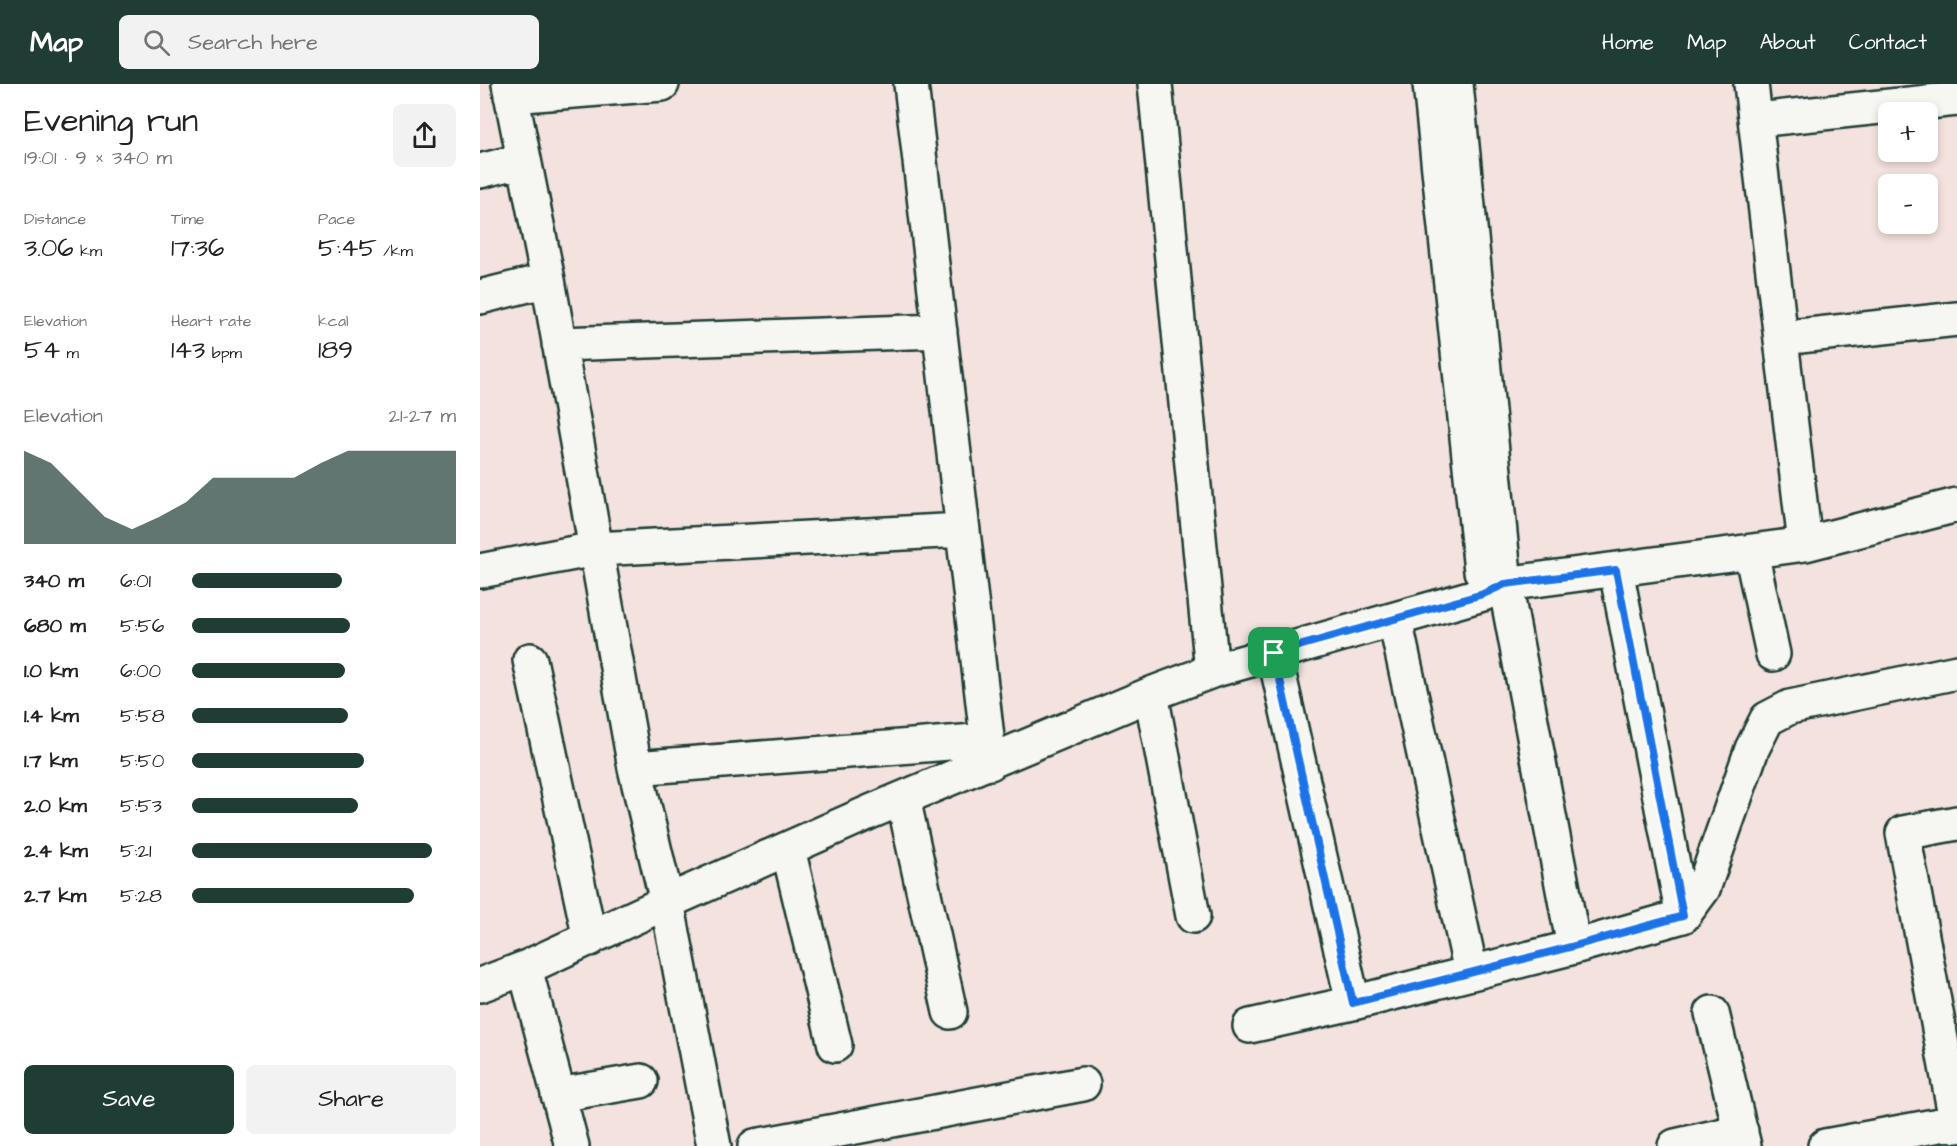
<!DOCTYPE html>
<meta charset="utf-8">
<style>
:root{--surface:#fff;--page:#f2f2f2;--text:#222;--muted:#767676;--accent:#1f3d34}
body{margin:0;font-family:"Architects Daughter",sans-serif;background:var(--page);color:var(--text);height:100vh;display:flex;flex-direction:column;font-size:22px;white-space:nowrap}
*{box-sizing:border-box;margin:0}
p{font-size:20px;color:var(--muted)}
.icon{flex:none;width:33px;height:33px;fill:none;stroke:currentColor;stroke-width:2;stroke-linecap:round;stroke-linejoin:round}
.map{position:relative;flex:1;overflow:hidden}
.details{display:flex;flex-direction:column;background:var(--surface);width:480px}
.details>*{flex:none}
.buttons{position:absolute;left:1398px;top:18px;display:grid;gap:12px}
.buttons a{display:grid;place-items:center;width:60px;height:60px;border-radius:9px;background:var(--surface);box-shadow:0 3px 9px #0003;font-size:30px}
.pin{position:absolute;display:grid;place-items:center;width:51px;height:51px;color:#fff;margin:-26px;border-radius:12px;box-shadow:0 3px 9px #0006}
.round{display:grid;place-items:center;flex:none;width:63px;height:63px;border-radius:9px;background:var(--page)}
.summary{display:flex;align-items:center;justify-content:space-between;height:102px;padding:0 24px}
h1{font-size:33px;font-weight:600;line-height:45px}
.stats{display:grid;grid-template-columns:repeat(3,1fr);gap:9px;height:102px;padding:6px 24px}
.stats div{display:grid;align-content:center}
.stats b{font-size:26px;font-weight:600}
.stats small{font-size:16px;font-weight:400}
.stats p{font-size:16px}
.chart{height:168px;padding:12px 24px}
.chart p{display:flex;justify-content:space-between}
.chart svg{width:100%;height:108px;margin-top:6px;fill:var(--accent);opacity:.7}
.cta{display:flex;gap:12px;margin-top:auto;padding:12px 24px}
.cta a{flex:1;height:69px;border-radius:9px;background:var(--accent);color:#fff;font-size:24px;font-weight:600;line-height:69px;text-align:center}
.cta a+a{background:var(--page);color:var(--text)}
ul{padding:0 24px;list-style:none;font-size:20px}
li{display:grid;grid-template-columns:96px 72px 1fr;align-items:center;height:45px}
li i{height:15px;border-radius:8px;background:var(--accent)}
header{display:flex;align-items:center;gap:36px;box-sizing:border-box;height:84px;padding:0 30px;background:var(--accent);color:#fff}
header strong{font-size:28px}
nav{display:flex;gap:33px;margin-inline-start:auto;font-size:21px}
.search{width:420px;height:54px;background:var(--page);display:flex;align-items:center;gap:15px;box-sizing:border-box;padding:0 21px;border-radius:9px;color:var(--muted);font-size:22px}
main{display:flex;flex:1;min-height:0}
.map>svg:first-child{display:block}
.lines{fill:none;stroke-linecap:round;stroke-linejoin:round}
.minor-casing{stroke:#1f3d34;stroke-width:38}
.minor{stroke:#f6f6f2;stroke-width:33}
.route-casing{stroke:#fff;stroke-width:12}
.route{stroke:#1a73e8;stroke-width:8}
</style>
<header>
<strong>Map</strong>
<div class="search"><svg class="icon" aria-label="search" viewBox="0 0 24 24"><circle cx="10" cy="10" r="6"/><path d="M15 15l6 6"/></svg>Search here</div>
<nav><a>Home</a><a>Map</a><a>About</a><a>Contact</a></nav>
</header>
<main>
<section class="details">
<div class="summary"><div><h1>Evening run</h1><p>19:01 · 9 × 340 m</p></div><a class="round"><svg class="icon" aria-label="share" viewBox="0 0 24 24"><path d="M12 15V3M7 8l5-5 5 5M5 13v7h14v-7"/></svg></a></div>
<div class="stats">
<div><p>Distance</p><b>3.06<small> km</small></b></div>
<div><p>Time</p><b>17:36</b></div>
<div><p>Pace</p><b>5:45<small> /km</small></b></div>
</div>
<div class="stats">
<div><p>Elevation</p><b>54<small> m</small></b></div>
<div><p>Heart rate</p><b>143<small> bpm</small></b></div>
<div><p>kcal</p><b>189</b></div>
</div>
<div class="chart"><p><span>Elevation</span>21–27 m</p>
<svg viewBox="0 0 160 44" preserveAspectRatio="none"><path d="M0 44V6L10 11L20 22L30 33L40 38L50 33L60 27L70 17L80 17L90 17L100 17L110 11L120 6L130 6L140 6L150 6L160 6V44z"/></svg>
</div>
<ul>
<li><b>340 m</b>6:01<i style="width:57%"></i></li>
<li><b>680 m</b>5:56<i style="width:60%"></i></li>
<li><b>1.0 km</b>6:00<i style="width:58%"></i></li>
<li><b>1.4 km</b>5:58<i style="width:59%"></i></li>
<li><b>1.7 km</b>5:50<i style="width:65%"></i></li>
<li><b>2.0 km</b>5:53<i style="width:63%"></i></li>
<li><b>2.4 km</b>5:21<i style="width:91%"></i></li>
<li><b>2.7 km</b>5:28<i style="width:84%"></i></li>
</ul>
<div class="cta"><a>Save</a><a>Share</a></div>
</section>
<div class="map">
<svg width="1477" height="1062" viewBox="0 0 1477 1062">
<rect width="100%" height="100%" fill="#f4e2de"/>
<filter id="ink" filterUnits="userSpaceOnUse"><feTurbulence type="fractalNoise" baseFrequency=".0167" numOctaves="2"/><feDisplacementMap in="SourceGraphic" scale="12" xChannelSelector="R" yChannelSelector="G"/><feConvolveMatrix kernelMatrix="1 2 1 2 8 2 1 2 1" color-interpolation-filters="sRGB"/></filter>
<g filter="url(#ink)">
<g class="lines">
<!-- minor casing -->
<g class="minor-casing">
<path id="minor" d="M29,0l39,196 87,488 32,134 47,244
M431,0l79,679
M675,0l57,587
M950,0l51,487
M976,0l49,500 69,363
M1271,0l54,460
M31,12l151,-12
M1276,36l201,-21
M0,87l44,-11
M0,213l68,-17
M1301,254l176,-19
M79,260l381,-13
M1271,468l22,102
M1136,486l67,346
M0,487l115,-22 368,-19
M915,536l76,352
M794,569l79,350
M50,576l60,279
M671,610l42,222
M155,684l352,-28
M423,714l47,214
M1477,739l-54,10 54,293
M308,765l47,196
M45,884l47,178
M0,901l45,-17 142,-66 203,-90 281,-118 61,-23 271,-77 22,-10 300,-40 152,-39
M1232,929l32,133
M770,942l103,-23 221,-56 109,-31 20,-27 49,-140 15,-30 23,-12 167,-35
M78,1011l83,-14
M275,1062l328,-62
M1195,1062l66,-15
M1345,1062l131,-24"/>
</g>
<!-- minor -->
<use href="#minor" class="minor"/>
</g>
</g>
<g class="lines" filter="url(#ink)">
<!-- route casing -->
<g class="route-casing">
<path id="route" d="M1136,486l67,346 -109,30 -221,57 -79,-350 209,-59 22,-10z"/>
</g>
<!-- route -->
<use href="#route" class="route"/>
</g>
</svg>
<div class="buttons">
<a>+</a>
<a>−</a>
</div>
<div class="pin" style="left:794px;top:569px;background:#1e9e55"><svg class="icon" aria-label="arrive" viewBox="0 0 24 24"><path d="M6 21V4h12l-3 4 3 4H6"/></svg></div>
</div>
</main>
